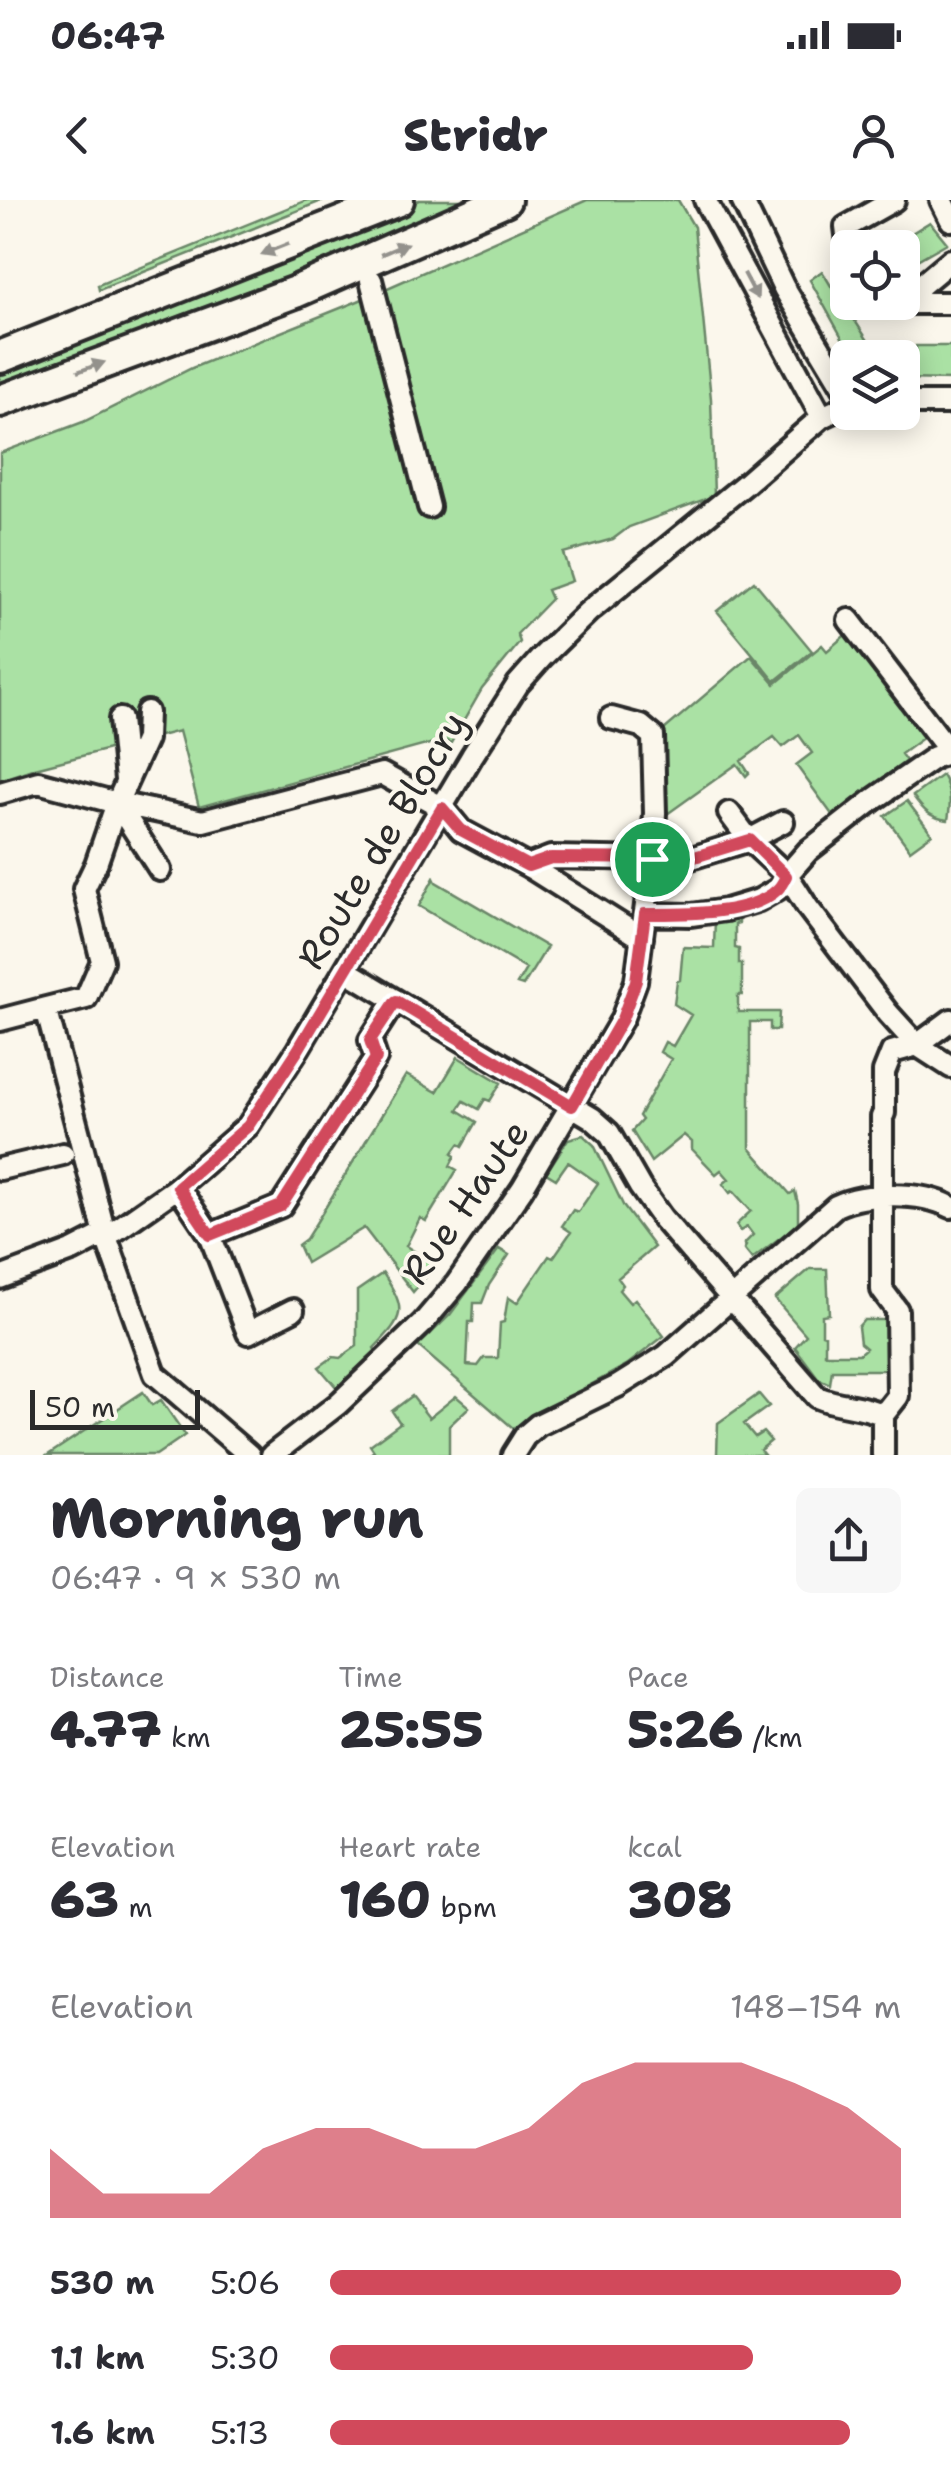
<!DOCTYPE html>
<meta charset="utf-8">
<style>
:root{--surface:#fff;--page:#f7f7f7;--text:#2b2b33;--muted:#7c7c81;--accent:#d1495b}
body{margin:0;font-family:"Shantell Sans",sans-serif;background:var(--page);color:var(--text);height:100vh;display:flex;flex-direction:column;font-size:38px;white-space:nowrap}
*{box-sizing:border-box;margin:0}
p{font-size:32px;color:var(--muted)}
.icon{flex:none;width:55px;height:55px;fill:none;stroke:currentColor;stroke-width:2;stroke-linecap:round;stroke-linejoin:round}
.map{position:relative;height:1255px;overflow:hidden}
.side{display:flex;flex-direction:column;background:var(--surface);flex:1}
.side>*{flex:none}
.fabs{position:absolute;left:830px;top:30px;display:grid;gap:20px}
.fabs a{display:grid;place-items:center;width:90px;height:90px;border-radius:15px;background:var(--surface);box-shadow:0 5px 25px #0003;font-size:50px}
.scale{position:absolute;left:30px;bottom:25px;width:170px;box-sizing:border-box;padding-left:10px;border:5px solid #2b2b2b;border-top:0;font-size:28px;line-height:35px;white-space:nowrap;color:#2b2b2b;-webkit-text-stroke:8px #fbf7ec;paint-order:stroke}
.pin{position:absolute;display:grid;place-items:center;width:85px;height:85px;color:#fff;margin:-42px;border:5px solid #fff;border-radius:50%;box-shadow:0 2px 10px #0007}
.round{display:grid;place-items:center;flex:none;width:105px;height:105px;border-radius:15px;background:var(--page)}
.headline{display:flex;align-items:center;justify-content:space-between;height:170px;padding:0 50px}
h1{font-size:55px;font-weight:800;line-height:75px}
.metrics{display:grid;grid-template-columns:repeat(3,1fr);gap:15px;height:170px;padding:10px 50px}
.metrics div{display:grid;align-content:center}
.metrics b{font-size:50px;font-weight:800}
.metrics small{font-size:28px;font-weight:400}
.metrics p{font-size:28px}
.chart{height:280px;padding:20px 50px}
.chart p{display:flex;justify-content:space-between}
.chart svg{width:100%;height:180px;margin-top:10px;fill:var(--accent);opacity:.7}
ul{padding:0 50px;list-style:none;font-size:32px}
li{display:grid;grid-template-columns:160px 120px 1fr;align-items:center;height:75px}
li i{height:25px;border-radius:12px;background:var(--accent)}
.status{display:flex;justify-content:space-between;align-items:center;height:70px;padding:0 50px;background:var(--surface);direction:ltr}
.status svg{height:28px;fill:currentColor}
header{display:flex;justify-content:space-between;align-items:center;height:130px;padding:0 50px;background:var(--surface);font-size:45px;font-weight:800}
.map>svg:first-child{display:block}
.green{fill:#aae1a4;stroke:#6a8668;stroke-width:2.5}
.lines{fill:none;stroke-linecap:round;stroke-linejoin:round}
.street-casing{stroke:#2b2b2b;stroke-width:28}
.secondary-casing{stroke:#2b2b2b;stroke-width:38}
.street{stroke:#fbf7ec;stroke-width:20}
.secondary{stroke:#fbf7ec;stroke-width:30}
.oneway{fill:#93918c}
.route-casing{stroke:#fff;stroke-width:20}
.route{stroke:#d1495b;stroke-width:12}
.labels{text-anchor:middle;dominant-baseline:central;stroke-width:8;stroke-linejoin:round;paint-order:stroke}
.street-label{font-size:38px;fill:#2b2b2b;stroke:#fbf7ec}
</style>
<div class="status"><b>06:47</b><svg viewBox="0 0 49 12"><path d="M0 12V9h3v3zM5 12V6h3v6zM10 12V3h3v9zM15 12V0h3v12zM26 1h20v11H26zM47 4h2v5h-2z"/></svg></div>
<header><svg class="icon" aria-label="back" viewBox="0 0 24 24"><path d="M15 5l-7 7 7 7"/></svg>Stridr<svg class="icon" aria-label="person" viewBox="0 0 24 24"><circle cx="12" cy="8" r="4"/><path d="M4 21q1-7 8-7t8 7"/></svg></header>
<div class="map">
<svg width="951" height="1255" viewBox="0 0 951 1255">
<rect width="100%" height="100%" fill="#fbf7ec"/>
<filter id="ink" filterUnits="userSpaceOnUse"><feTurbulence type="fractalNoise" baseFrequency=".01" numOctaves="2"/><feDisplacementMap in="SourceGraphic" scale="20" xChannelSelector="R" yChannelSelector="G"/><feConvolveMatrix kernelMatrix="1 2 1 2 8 2 1 2 1" color-interpolation-filters="sRGB"/></filter>
<g filter="url(#ink)">
<!-- green -->
<path class="green" d="M307,0h17l-225,90 -1,-5z
M419,0h68l-171,75 -121,35 -195,78v-20z
M587,0h91l16,27 17,172 3,97 -85,31 -16,12 -50,14 9,28 -25,9 4,9 -34,35 3,8 -38,47 -31,54 -7,-3 -245,67 -20,-76 -144,37 -35,12v-327l83,-31 109,-54 166,-67z
M930,22l17,21 -44,25 -1,-20 -13,-1z
M822,71l12,20 6,-2 11,18 -3,3 24,37 5,-2 9,12h-29l-8,-7 -39,-70z
M916,146h35v34l-48,-1 -1,-21 -11,-1 25,-1z
M754,381l58,70 -37,30 -58,-70z
M851,430l80,102 -30,22 5,7 -73,55 -37,-51 16,-12 -13,-18 -16,12 -9,-10 -33,24 8,12 -3,3 -9,-12 -74,53 -5,-82 93,-79 24,28 47,-39 5,6z
M942,575c9,15 9,27 6,45 -18,-2 -25,-10 -35,-24z
M907,601l25,33 -22,16 -25,-34z
M434,678l2,4 111,65 -24,39 -6,-2 9,-15 -107,-63z
M739,715v8l-4,1v24l4,1v15h3v31h-4v17h41l-1,18h-8v-8h-20v126l40,46 5,-3 3,13v20l-46,35 -8,-10 2,-3 -2,-2 9,-9 -6,-8 -7,4 -4,-6 15,-14 -18,-20 -3,2 -7,-9 6,-5 -8,-9 -5,4 -24,-25v-7l-8,-7 -33,27 -19,-31 10,-11 -3,-4 32,-57 -11,-7 5,-10 8,4 18,-31 -17,-11 3,-23 3,-1 3,-33 31,1 1,-29z
M458,857l43,26 -11,18 -5,-2 -6,10 -15,-8 -6,9 19,12 -14,24 -4,-2 -7,10 3,2 -5,10 7,4 -31,51 -6,-3 -14,28 30,19 -23,27 -49,-64 -58,35 -8,-18 8,-6 10,-16 90,-148 31,17z
M583,935l11,10 30,62 30,40 -36,31 5,7 -4,5 11,13 5,-4 29,37 -36,28 -115,64 -95,-82 32,-31 49,-66 10,6 -20,30 -7,18h-8l-1,19h-4l-2,43 11,1 6,-8h14l2,-35 4,-1 4,-25 9,6 32,-47 4,2 18,-26 -9,-6 11,-16 5,2 20,-29 -30,-21 -12,17 -10,-6 22,-34z
M810,1069h17l2,45 -7,1v19l3,1v19h34l7,-6 -6,-5 -2,-16 6,-7h25l1,50h-58l-2,14 -11,-5 -24,-32 11,-12 -31,-36z
M383,1073c24,38 22,43 -9,75l3,5 -40,35 -18,-21 14,-10 7,1 17,-12v-55z
M143,1192l9,13 9,-5 24,35 -4,3 -25,17h-108z
M759,1194l10,12 -25,18 11,13 8,-5 8,9 -11,9 4,5h-47l1,-32z
M412,1196l17,22 27,-22 13,11 -20,19v29h-80l5,-4 -4,-6 30,-22 -8,-12z"/>
<g class="lines">
<!-- street casing -->
<g class="street-casing">
<path id="street" d="M705,0l117,217
M742,0l42,88 64,107
M941,0l10,20
M855,48l-7,-5 -2,-16 48,-27
M371,80l58,227
M904,100l10,3h37
M914,103l6,-17 31,-26
M902,203h49
M849,420l102,133
M147,512l-1,27 -29,64 -21,61 -12,25 18,72 -16,37 -40,10 59,226 50,140 94,81
M120,519l6,61
M0,593l38,-11 79,21 86,18 179,-47 61,34 18,22 67,36 114,72
M117,603l43,67
M783,622l-34,18 38,35 21,33 80,105 29,32 34,22
M528,666l23,-9 101,2 3,-46 -2,-77 -12,-10 -30,-8
M645,714l46,1 35,-5 33,-10 19,-11 9,-14 21,-24 65,-51 62,-43 16,-5
M345,770l247,148 17,15 31,54 22,31 155,179c23,10 44,7 66,18v40
M0,820l46,-12
M0,969l63,-15
M178,987l32,48 38,98 45,-23
M210,1035l71,-29 95,-148 -6,-18 25,-39
M0,1078l72,-27 33,-17 10,-3 63,-44 70,-61 50,-77 174,-293 46,-72 24,-27 46,-45 156,-127 78,-68 26,-12
M883,1215l15,-19 -1,-86 -15,-20v-173l2,-4v-41l8,-20 25,-7 34,-25
M272,1255l66,-51 84,-80 35,-41 65,-94 100,-170 14,-38 16,-122h36l61,-19 -20,-27
M513,1255l12,-19 13,-11 80,-39 48,-30 170,-150c30,-14 85,-15 115,1"/>
</g>
<!-- secondary casing -->
<g class="secondary-casing">
<path id="secondary" d="M0,157l398,-157
M0,201l295,-109 210,-92"/>
</g>
<!-- street -->
<use href="#street" class="street"/>
<!-- secondary -->
<use href="#secondary" class="secondary"/>
</g>
<!-- one-way arrows -->
<defs><path id="oneway-solid" d="M-6-.8H1V-3.2L6.5 0L1 3.2V.8H-6Z" transform="scale(2.5)"/></defs>
<g class="oneway">
<use href="#oneway-solid" transform="translate(275 49) rotate(158)"/>
<use href="#oneway-solid" transform="translate(394 49) rotate(-23)"/>
<use href="#oneway-solid" transform="translate(751 86) rotate(62)"/>
<use href="#oneway-solid" transform="translate(91 167) rotate(-20)"/>
</g>
</g>
<g class="lines" filter="url(#ink)">
<!-- route casing -->
<g class="route-casing">
<path id="route" d="M442,608l19,22 67,36 23,-8 137,1 62,-19 36,36c-2,4 -4,9 -8,13 -27,27 -98,25 -133,25l-9,67 -14,38 -50,87 -176,-105 -26,39 6,18 -95,148 -71,29 -32,-48 70,-61 50,-76z"/>
</g>
<!-- route -->
<use href="#route" class="route"/>
</g>
<g class="labels">
<!-- street labels -->
<g class="street-label">
<text transform="translate(382 640) rotate(-59)">Route de Blocry</text>
<text transform="translate(465 1002) rotate(-55)">Rue Haute</text>
</g>
</g>
</svg>
<div class="fabs">
<a><svg class="icon" aria-label="locate" viewBox="0 0 24 24"><circle cx="12" cy="12" r="6"/><path d="M12 2v4M12 18v4M2 12h4M18 12h4"/></svg></a>
<a><svg class="icon" aria-label="layers" viewBox="0 0 24 24"><path d="M12 4l9 5-9 5-9-5zM3 14l9 5 9-5"/></svg></a>
</div>
<div class="scale">50 m</div>
<div class="pin" style="left:652px;top:659px;background:#1e9e55"><svg class="icon" aria-label="arrive" viewBox="0 0 24 24"><path d="M6 21V4h12l-3 4 3 4H6"/></svg></div>
</div>
<section class="side">
<div class="headline"><div><h1>Morning run</h1><p>06:47 · 9 × 530 m</p></div><a class="round"><svg class="icon" aria-label="share" viewBox="0 0 24 24"><path d="M12 15V3M7 8l5-5 5 5M5 13v7h14v-7"/></svg></a></div>
<div class="metrics">
<div><p>Distance</p><b>4.77<small> km</small></b></div>
<div><p>Time</p><b>25:55</b></div>
<div><p>Pace</p><b>5:26<small> /km</small></b></div>
</div>
<div class="metrics">
<div><p>Elevation</p><b>63<small> m</small></b></div>
<div><p>Heart rate</p><b>160<small> bpm</small></b></div>
<div><p>kcal</p><b>308</b></div>
</div>
<div class="chart"><p><span>Elevation</span>148–154 m</p>
<svg viewBox="0 0 160 44" preserveAspectRatio="none"><path d="M0 44V27L10 38L20 38L30 38L40 27L50 22L60 22L70 27L80 27L90 22L100 11L110 6L120 6L130 6L140 11L150 17L160 27V44z"/></svg>
</div>
<ul>
<li><b>530 m</b>5:06<i style="width:100%"></i></li>
<li><b>1.1 km</b>5:30<i style="width:74%"></i></li>
<li><b>1.6 km</b>5:13<i style="width:91%"></i></li>
</ul>
</section>
